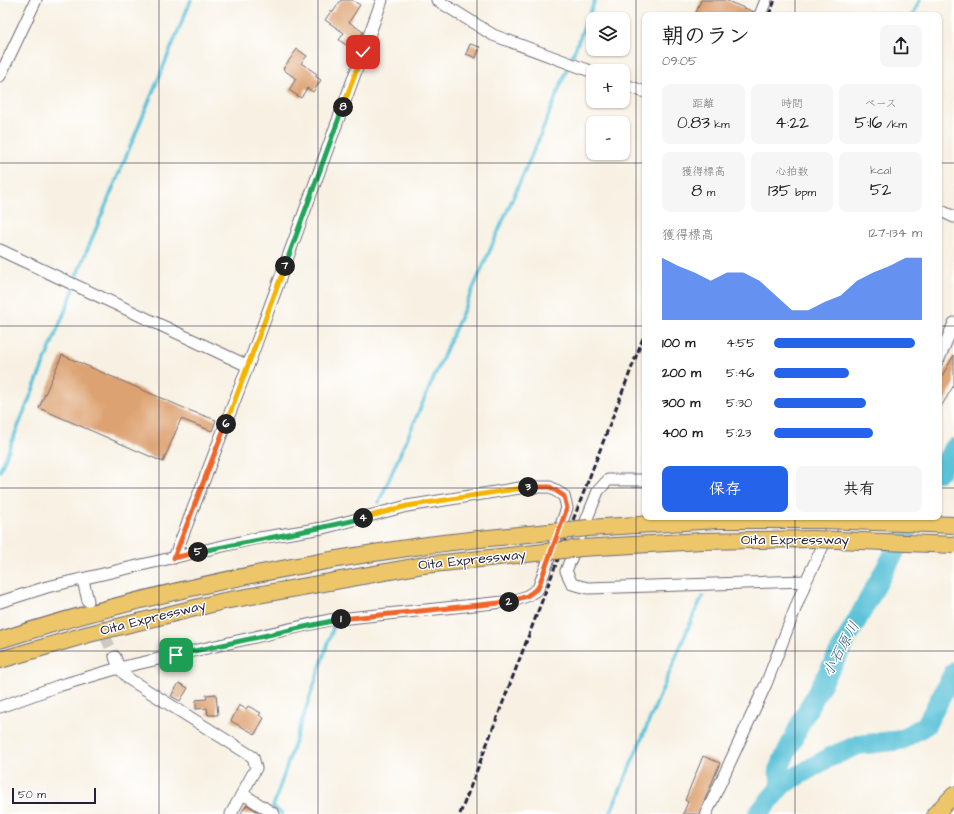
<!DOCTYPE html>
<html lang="ja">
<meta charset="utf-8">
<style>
:root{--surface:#fff;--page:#f6f6f6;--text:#202124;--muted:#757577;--accent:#2563eb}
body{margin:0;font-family:"Architects Daughter","Klee One",sans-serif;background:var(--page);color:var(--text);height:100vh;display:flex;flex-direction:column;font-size:15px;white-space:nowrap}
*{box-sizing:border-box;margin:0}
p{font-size:13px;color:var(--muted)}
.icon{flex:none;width:22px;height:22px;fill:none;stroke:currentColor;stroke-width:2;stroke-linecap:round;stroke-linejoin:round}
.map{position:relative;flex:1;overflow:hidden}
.panel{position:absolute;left:642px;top:12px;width:300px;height:508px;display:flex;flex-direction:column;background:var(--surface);border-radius:8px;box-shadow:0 1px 3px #0004}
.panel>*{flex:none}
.fabs{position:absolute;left:586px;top:12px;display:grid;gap:8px}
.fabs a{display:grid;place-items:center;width:44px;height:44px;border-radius:8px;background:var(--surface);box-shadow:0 1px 3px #0004;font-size:20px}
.scale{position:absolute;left:12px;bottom:10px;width:84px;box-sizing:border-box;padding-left:4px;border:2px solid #22223b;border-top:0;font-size:11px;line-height:14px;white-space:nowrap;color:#22223b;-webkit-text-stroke:3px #fff;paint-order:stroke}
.pin{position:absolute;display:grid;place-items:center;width:34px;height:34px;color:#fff;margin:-17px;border-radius:8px;box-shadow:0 2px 6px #0006}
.km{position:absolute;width:20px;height:20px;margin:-10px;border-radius:50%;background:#222;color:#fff;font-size:11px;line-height:20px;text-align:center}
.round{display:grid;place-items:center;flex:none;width:42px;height:42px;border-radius:8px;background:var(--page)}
.summary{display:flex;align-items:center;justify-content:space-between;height:68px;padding:0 20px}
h1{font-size:22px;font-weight:600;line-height:30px}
.figures{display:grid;grid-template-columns:repeat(3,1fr);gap:6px;height:68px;padding:4px 20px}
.figures div{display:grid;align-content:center;border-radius:8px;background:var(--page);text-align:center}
.figures b{font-size:17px;font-weight:600}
.figures small{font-size:11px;font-weight:400}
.figures p{font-size:11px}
.chart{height:112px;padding:8px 20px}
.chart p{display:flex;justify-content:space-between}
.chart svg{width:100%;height:72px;margin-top:4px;fill:var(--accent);opacity:.7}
.action{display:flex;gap:8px;margin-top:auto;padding:8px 20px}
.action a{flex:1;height:46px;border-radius:8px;background:var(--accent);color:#fff;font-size:16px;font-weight:600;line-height:46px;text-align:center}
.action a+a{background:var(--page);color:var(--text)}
ul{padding:0 20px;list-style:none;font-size:13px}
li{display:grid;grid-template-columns:64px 48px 1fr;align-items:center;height:30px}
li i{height:10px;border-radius:5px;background:var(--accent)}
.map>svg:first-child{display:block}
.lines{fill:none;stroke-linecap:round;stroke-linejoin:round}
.stream{stroke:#5bc2d8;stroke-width:3.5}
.river{stroke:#5bc2d8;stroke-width:20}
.building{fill:#dda271}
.minor-tunnel{stroke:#cdc8c1;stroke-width:11;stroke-dasharray:11 5.5;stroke-linecap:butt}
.minor-casing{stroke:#6d6a76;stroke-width:13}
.highway-casing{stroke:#6d6a76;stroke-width:18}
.minor{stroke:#fff;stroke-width:11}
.highway{stroke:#ecc669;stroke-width:16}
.rail{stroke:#22223b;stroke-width:3;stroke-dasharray:6 3;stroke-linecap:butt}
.highway-bridge-casing{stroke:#6d6a76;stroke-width:18;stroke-linecap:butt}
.highway-bridge{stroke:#ecc669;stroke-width:16}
.split-1-casing{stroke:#fff;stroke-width:8}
.split-2-casing{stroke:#fff;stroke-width:8}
.split-3-casing{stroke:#fff;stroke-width:8}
.split-4-casing{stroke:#fff;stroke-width:8}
.split-5-casing{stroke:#fff;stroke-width:8}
.split-6-casing{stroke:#fff;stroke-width:8}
.split-7-casing{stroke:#fff;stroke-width:8}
.split-8-casing{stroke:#fff;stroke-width:8}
.split-9-casing{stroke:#fff;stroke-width:8}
.split-1{stroke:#22a559;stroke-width:5}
.split-2{stroke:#f0652b;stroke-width:5}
.split-3{stroke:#f0652b;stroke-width:5}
.split-4{stroke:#f5b400;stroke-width:5}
.split-5{stroke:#22a559;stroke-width:5}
.split-6{stroke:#f0652b;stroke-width:5}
.split-7{stroke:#f5b400;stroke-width:5}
.split-8{stroke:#22a559;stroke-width:5}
.split-9{stroke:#f5b400;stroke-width:5}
.grid{fill:none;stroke:#22223b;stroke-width:1;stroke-opacity:0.55}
.labels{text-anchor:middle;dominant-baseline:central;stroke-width:3;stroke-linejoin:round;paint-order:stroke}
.street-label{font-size:14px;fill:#22223b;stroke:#fff}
.water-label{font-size:15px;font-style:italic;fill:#39627a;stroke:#fff}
</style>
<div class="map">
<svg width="954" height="814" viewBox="0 0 954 814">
<rect width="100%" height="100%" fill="#fff"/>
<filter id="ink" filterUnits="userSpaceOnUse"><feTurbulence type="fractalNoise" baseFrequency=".025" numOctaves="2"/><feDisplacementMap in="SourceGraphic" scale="8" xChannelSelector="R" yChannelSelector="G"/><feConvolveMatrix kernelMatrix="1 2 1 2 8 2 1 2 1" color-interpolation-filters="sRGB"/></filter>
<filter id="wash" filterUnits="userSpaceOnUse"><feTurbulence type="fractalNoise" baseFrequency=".012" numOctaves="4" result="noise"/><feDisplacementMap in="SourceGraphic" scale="16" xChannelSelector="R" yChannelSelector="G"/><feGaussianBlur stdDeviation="0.9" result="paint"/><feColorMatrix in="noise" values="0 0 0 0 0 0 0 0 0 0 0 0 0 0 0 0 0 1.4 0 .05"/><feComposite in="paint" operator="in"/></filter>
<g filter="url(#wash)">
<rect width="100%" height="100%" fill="#f8f1e3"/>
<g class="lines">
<!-- stream -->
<path class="stream" d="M913,15l7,-15
M0,471l74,-182 2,-12 115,-277
M379,502l159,-361 57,-141
M282,814l-9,-7 60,-179
M610,814l84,-200 9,-18"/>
<!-- river -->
<path class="river" d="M939,472l15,-24
M782,785l-4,-15 26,-54 110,-199
M758,814l24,-29 46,-27 30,-13 43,-5 25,-15 28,-53"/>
</g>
<g id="blocks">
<!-- building -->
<path class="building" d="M341,0h11l8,5 -11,17 14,10 -11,17 -13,-9 5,-7 -19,-13 6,-9 2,1z
M701,0h24l29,12 -1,3h-58z
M470,44l10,3 -4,11 -10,-4z
M297,49l10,7 -6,7 16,11 -2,2 6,4 -8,12 -6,-4 -6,10 -12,-8 7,-11 -13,-10z
M62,355l129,56 25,9 -4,11 -31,-12 -18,43 -124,-54z
M954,355v30l-15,25v-29z
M179,683l9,5 -8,13 -9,-5z
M216,694l2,21h-10l-1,-7 -11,1v-9l11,-1 -1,-4z
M239,705l7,4 2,-3 13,7 -2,2 5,3 -9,16 -24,-13z
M703,756l17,7 -21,51h-16l5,-12 -3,-2z
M247,805l14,9h-21z"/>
</g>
</g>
<g filter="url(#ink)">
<use href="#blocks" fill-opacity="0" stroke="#6d6a76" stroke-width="1"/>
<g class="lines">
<!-- minor-tunnel -->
<path class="minor-tunnel" d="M91,607l24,50"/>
<!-- minor casing -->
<g class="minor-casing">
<path id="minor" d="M437,0l56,35 100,37
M760,15l6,-15
M0,76l36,-76
M623,84l22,8
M939,210l15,7
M0,250l248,116
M939,359l15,-36
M645,480h-37l-10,11 -32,80 6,13 16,4 218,-7
M174,558l74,-192 134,-366
M83,580l5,21
M0,602l47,-15 206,-48 70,-11 84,-22 119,-19h24l14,9 3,12 -29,81 -11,7 -14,5 -184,19 -210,48 -61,18 -58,21
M115,657l4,11 10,11 124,78 3,11 -25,46
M243,794l31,20
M706,814l60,-130 40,-103 31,-64"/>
</g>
<!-- highway casing -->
<g class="highway-casing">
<path id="highway" d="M588,528l129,-8h105
M581,548l121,-7 112,-2
M0,640c137,-44 279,-74 421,-94 43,-6 86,-10 129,-14
M0,660l89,-26 135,-33 200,-36 121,-13
M935,814l19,-19"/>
</g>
<!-- minor -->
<use href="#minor" class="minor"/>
<!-- highway -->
<use href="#highway" class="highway"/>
<!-- rail -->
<path class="rail" d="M769,15l6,-15
M460,814l185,-481"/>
<!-- highway-bridge casing -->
<g class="highway-bridge-casing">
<path id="highway-bridge" d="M822,520l132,5
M550,532l38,-4
M814,539l140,6
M545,552l36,-4"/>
</g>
<!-- highway-bridge -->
<use href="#highway-bridge" class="highway-bridge"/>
</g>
</g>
<g class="lines" filter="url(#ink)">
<!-- split-1 casing -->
<g class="split-1-casing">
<path id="split-1" d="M176,655l165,-36"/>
</g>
<!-- split-2 casing -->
<g class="split-2-casing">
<path id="split-2" d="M341,619l168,-17"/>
</g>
<!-- split-3 casing -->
<g class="split-3-casing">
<path id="split-3" d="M509,602l18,-6 11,-8 29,-80 -3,-12 -14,-9h-22"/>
</g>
<!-- split-4 casing -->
<g class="split-4-casing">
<path id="split-4" d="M363,518l44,-12 121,-19"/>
</g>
<!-- split-5 casing -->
<g class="split-5-casing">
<path id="split-5" d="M198,552c55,-12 110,-20 165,-34"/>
</g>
<!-- split-6 casing -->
<g class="split-6-casing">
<path id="split-6" d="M198,552l-24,6 52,-134"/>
</g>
<!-- split-7 casing -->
<g class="split-7-casing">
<path id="split-7" d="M226,424l59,-158"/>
</g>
<!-- split-8 casing -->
<g class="split-8-casing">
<path id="split-8" d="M285,266l58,-159"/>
</g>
<!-- split-9 casing -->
<g class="split-9-casing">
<path id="split-9" d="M343,107l20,-55"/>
</g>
<!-- split-1 -->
<use href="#split-1" class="split-1"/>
<!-- split-2 -->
<use href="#split-2" class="split-2"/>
<!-- split-3 -->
<use href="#split-3" class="split-3"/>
<!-- split-4 -->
<use href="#split-4" class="split-4"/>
<!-- split-5 -->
<use href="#split-5" class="split-5"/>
<!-- split-6 -->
<use href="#split-6" class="split-6"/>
<!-- split-7 -->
<use href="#split-7" class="split-7"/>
<!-- split-8 -->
<use href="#split-8" class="split-8"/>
<!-- split-9 -->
<use href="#split-9" class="split-9"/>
</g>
<!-- grid -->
<path class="grid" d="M159,0v814M318,0v814M477,0v814M636,0v814M795,0v15M0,163h645M939,163h15M0,326h645M939,326h15M0,488h645M939,488h15M795,517v297M0,651h954"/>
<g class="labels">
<!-- street labels -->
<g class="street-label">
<text x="795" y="540">Oita Expressway</text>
<text transform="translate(472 560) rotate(-6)">Oita Expressway</text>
<text transform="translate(153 618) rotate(-14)">Oita Expressway</text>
</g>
<!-- water labels -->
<g class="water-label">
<text transform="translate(841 649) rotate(-61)">小石原川</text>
</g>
</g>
</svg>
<div class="fabs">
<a><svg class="icon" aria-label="layers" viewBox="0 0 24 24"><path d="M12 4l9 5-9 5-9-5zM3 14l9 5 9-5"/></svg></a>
<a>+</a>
<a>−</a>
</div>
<div class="scale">50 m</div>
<div class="pin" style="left:176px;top:655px;background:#1e9e55"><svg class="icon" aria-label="arrive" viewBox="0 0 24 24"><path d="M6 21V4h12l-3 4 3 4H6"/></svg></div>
<div class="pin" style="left:363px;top:52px;background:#d93025"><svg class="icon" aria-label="check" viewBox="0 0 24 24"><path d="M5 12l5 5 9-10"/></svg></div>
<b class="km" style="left:341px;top:619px">1</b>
<b class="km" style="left:509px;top:602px">2</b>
<b class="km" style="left:528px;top:487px">3</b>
<b class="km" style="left:363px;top:518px">4</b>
<b class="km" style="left:198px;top:552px">5</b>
<b class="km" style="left:226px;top:424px">6</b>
<b class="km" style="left:285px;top:266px">7</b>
<b class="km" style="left:343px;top:107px">8</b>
<section class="panel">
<div class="summary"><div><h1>朝のラン</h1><p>09:05</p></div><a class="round"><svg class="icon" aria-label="share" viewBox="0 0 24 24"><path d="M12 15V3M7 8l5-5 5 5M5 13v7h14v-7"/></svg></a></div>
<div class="figures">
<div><p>距離</p><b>0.83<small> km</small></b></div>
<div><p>時間</p><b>4:22</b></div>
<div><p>ペース</p><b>5:16<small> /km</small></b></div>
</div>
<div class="figures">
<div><p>獲得標高</p><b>8<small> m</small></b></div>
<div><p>心拍数</p><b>135<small> bpm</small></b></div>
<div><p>kcal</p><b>52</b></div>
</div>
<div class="chart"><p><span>獲得標高</span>127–134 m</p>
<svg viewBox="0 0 160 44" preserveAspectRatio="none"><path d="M0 44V6L10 11L20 15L30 20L40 15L50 15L60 20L70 29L80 38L90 38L100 33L110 29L120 20L130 15L140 11L150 6L160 6V44z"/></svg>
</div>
<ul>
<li><b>100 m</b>4:55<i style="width:95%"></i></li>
<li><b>200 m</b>5:46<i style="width:51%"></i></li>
<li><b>300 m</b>5:30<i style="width:62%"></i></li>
<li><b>400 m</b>5:23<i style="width:67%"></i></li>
</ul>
<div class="action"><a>保存</a><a>共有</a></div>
</section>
</div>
